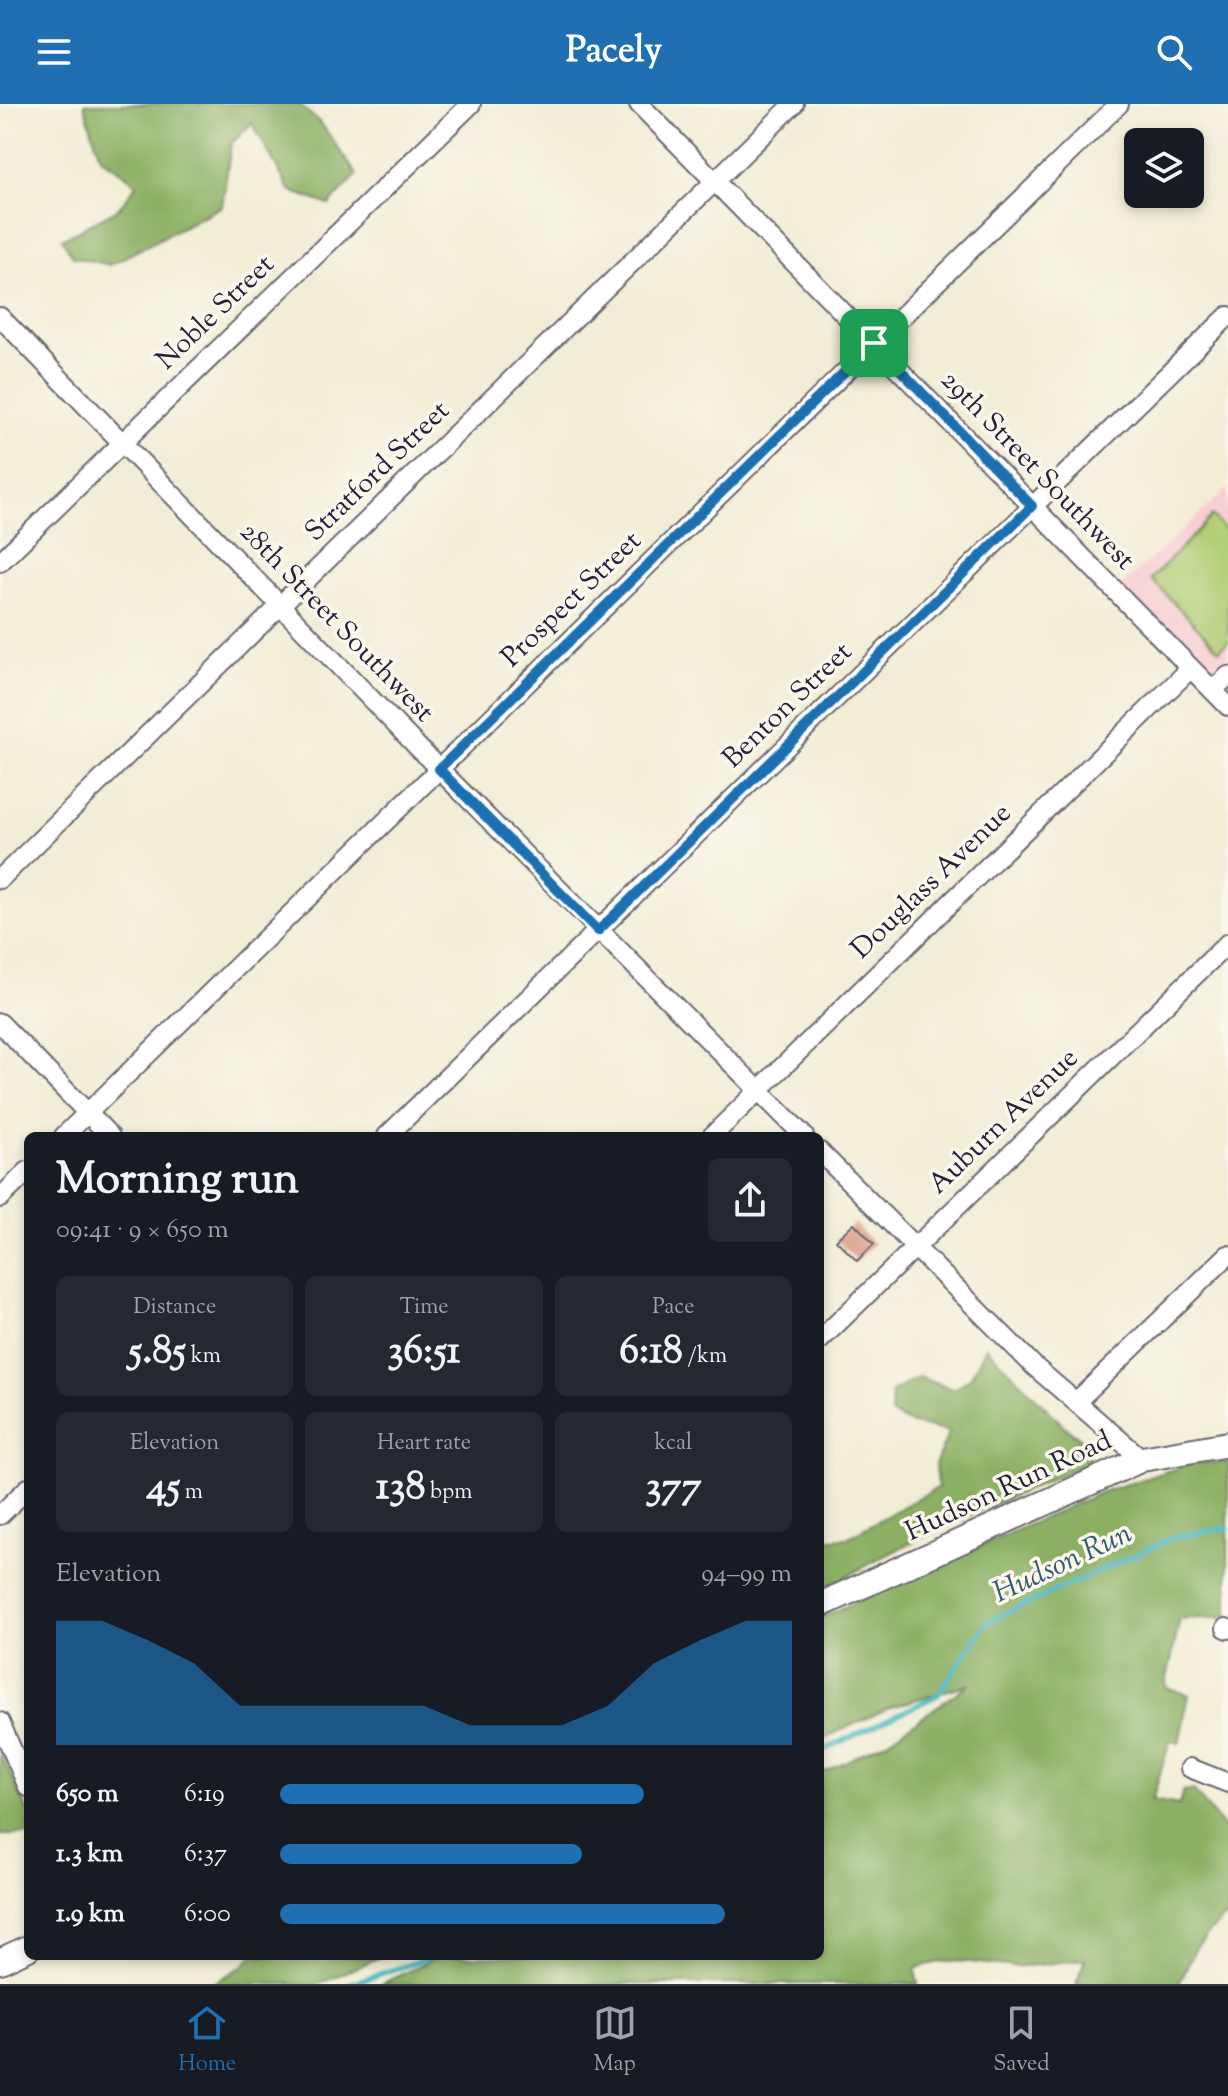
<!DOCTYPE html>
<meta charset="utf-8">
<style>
:root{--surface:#171b24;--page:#242831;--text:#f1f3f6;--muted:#9ea1a6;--line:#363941;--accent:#1f6fb2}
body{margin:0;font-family:"Sorts Mill Goudy",serif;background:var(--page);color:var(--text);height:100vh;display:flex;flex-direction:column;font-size:30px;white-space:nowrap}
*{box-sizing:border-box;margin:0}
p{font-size:26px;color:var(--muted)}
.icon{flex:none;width:44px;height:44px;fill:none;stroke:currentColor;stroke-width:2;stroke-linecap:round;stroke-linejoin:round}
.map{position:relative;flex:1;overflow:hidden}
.drawer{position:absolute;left:24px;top:1028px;width:800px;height:828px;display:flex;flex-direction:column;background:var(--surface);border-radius:12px;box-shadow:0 4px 12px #0003}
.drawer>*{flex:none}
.controls{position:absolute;left:1124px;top:24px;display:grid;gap:16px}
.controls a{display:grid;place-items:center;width:80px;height:80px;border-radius:12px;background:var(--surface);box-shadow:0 4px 12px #0003;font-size:40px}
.pin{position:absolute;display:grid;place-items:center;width:68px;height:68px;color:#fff;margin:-34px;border-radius:16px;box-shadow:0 4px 12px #0006}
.round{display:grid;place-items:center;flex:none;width:84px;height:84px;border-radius:12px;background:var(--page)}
.head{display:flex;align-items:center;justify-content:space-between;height:136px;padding:0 32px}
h1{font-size:44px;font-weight:800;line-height:60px}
.metrics{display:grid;grid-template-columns:repeat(3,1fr);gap:12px;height:136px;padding:8px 32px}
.metrics div{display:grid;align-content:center;border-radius:12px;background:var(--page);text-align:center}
.metrics b{font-size:40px;font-weight:800}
.metrics small{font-size:22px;font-weight:400}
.metrics p{font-size:22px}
.chart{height:224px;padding:16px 32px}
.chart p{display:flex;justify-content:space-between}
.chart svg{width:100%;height:144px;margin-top:8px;fill:var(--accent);opacity:.7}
ul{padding:0 32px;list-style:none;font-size:26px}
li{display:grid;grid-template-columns:128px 96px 1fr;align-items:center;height:60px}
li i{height:20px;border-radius:10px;background:var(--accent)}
header{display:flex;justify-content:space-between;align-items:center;height:104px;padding:0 32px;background:var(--accent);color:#fff;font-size:36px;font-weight:800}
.tabs{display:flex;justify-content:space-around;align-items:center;height:112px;border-top:2px solid var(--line);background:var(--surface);font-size:22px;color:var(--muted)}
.tabs a{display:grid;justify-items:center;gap:4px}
.tabs .on{color:var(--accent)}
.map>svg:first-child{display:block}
.built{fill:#f7cfd3}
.green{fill:#afcc72;stroke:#687756;stroke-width:2}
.forest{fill:#8bb064;stroke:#566950;stroke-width:2}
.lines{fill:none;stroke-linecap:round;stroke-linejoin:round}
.stream{stroke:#4bb9c3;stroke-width:5}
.building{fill:#dd9d8b}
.minor-casing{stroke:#6b6971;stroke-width:22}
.major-casing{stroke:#6b6971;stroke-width:28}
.minor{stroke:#fff;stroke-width:18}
.major{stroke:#fff;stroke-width:24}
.route-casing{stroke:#fff;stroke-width:16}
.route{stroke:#1f6fb2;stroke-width:10}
.labels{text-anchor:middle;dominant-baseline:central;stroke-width:7;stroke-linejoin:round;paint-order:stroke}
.street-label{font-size:28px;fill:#22223b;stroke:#fbf7ec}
.water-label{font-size:30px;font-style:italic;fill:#325e71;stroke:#fbf7ec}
</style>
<header><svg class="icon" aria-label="menu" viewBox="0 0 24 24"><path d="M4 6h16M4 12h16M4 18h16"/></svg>Pacely<svg class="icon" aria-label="search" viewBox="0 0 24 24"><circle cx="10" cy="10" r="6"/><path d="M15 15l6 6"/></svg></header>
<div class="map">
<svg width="1228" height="1880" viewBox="0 0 1228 1880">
<rect width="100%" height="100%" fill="#fbf7ec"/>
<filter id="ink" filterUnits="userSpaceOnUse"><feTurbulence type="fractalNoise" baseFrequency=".0125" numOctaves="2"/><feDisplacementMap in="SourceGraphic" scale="16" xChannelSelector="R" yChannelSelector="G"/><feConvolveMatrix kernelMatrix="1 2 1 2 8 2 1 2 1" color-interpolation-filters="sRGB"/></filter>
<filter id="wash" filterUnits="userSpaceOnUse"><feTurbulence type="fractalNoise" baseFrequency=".006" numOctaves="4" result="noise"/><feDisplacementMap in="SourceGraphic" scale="32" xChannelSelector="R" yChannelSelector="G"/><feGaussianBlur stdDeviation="1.8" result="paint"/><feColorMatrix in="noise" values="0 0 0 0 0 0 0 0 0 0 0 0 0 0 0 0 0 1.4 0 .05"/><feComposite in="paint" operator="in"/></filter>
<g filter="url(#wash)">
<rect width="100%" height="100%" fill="#f2edd6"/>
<!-- built -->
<path class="built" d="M1228,384v218l-113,-114z"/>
<!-- green -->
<path class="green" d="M1212,412l16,17v109l-9,8 -68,-71z"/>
<!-- forest -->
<path class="forest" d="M84,0h215l23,21 35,50 -28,30 -39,-14 -38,-68 -21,21 -9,62 -112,59 -37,-8 -11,-18 56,-30 19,-25 -37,-27z
M986,1243l77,78 25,19 1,18 -170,76 -99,52v-50l27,-2 91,-51 -3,-22 14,-33 -40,-9 -18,-9 1,-22 27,-15 34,12 17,-11z
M1228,1358v155l-48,2 -15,68 24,8 -10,48 -9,-2 -18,59 27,5 4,-14 10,-1 35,42v87l-5,-1 -27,29 -17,37h-103l9,-25c-24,2 -52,9 -76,7 -34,-2 -61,-11 -94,3l3,15h-537l59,-28h380v-182l71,-35 78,-55 -78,23 -71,33v-122l282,-126 91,-29z
M0,1648l28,60v23h-28z
M252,1852h130l-63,28h-107l32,-19z"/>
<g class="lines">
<!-- stream -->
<path class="stream" d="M820,1648l118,-57 49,-73 187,-85 54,-9
M349,1880l86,-28"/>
</g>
<g id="blocks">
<!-- building -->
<path class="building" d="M854,1119l20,21 -17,17 -21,-21z"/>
</g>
</g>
<g filter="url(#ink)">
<use href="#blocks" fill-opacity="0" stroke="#6b6971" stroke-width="2"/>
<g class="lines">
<!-- minor casing -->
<g class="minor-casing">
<path id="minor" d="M639,0l589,602
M0,213l439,452 365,367
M0,458l471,-458
M1213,586l15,-14
M0,775l794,-775
M0,919l110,113
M64,1032l1055,-1032
M387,1032l841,-820
M712,1032l479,-468
M820,1048l215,215 107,92
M0,1094l28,-27
M820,1236l408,-397
M1076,1298l152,-147
M0,1411l28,-27
M1226,1524l2,1
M0,1618l28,65
M1190,1664l38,15"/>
</g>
<!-- major casing -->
<g class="major-casing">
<path id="major" d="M820,1501l322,-146 86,-15
M0,1857l28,-13"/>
</g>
<!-- minor -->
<use href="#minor" class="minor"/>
<!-- major -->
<use href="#major" class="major"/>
</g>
</g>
<g class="lines" filter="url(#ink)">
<!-- route casing -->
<g class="route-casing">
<path id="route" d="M874,239l158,163 -434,425 -159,-162z"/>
</g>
<!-- route -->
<use href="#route" class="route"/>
</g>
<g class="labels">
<!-- street labels -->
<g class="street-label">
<text transform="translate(216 209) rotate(-44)">Noble Street</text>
<text transform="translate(1037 367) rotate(46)">29th Street Southwest</text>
<text transform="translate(378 368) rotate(-44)">Stratford Street</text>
<text transform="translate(572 496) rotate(-44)">Prospect Street</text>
<text transform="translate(336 519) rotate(46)">28th Street Southwest</text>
<text transform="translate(788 602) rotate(-44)">Benton Street</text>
<text transform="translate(932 778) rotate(-44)">Douglass Avenue</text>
<text transform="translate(1004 1018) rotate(-44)">Auburn Avenue</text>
<text transform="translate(1009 1383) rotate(-25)">Hudson Run Road</text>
</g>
<!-- water labels -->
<g class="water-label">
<text transform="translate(1063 1460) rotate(-25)">Hudson Run</text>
</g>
</g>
</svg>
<div class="controls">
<a><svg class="icon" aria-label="layers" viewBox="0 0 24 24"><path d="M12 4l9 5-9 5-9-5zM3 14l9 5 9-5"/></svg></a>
</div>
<div class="pin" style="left:874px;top:239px;background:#1e9e55"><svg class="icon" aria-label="arrive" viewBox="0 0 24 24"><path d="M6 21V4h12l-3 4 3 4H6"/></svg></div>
<section class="drawer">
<div class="head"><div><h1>Morning run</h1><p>09:41 · 9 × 650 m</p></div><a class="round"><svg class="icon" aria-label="share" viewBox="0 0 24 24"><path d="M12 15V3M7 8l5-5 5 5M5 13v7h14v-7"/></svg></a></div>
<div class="metrics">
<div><p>Distance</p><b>5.85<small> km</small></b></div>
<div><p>Time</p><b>36:51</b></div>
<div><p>Pace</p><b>6:18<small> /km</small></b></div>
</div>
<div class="metrics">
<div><p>Elevation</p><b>45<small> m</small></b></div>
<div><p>Heart rate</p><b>138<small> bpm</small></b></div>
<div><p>kcal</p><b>377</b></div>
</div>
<div class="chart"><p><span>Elevation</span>94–99 m</p>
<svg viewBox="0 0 160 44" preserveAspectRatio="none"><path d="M0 44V6L10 6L20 12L30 19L40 32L50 32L60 32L70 32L80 32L90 38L100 38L110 38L120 32L130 19L140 12L150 6L160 6V44z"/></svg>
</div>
<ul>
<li><b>650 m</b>6:19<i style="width:71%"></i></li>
<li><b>1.3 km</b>6:37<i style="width:59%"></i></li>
<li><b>1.9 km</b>6:00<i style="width:87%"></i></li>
</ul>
</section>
</div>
<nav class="tabs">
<a class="on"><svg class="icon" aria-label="home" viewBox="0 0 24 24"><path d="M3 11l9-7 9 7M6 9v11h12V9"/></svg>Home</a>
<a><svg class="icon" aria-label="map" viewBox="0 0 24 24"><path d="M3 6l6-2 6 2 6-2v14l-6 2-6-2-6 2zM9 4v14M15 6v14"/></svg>Map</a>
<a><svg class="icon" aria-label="saved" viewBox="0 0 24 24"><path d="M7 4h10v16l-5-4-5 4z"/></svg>Saved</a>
</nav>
